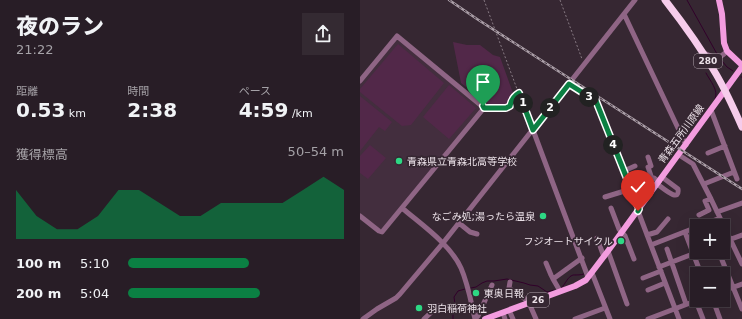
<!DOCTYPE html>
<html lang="ja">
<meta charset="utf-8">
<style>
:root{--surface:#281d26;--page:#342a32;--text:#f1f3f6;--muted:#a5a2a7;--line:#443b43;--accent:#0b8043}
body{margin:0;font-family:"DejaVu Sans","Noto Sans JP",sans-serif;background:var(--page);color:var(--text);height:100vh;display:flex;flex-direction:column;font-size:15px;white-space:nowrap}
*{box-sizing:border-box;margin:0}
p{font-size:13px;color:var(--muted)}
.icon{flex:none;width:22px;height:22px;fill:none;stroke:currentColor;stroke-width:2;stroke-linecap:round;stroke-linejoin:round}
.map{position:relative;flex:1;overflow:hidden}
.side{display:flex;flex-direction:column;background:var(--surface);width:360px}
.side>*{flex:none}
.fabs{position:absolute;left:330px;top:219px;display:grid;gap:8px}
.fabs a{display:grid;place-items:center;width:40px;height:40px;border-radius:0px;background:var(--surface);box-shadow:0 4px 16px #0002,0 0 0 1px var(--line);font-size:20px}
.pin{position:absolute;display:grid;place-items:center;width:34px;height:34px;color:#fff;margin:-41px -17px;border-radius:50% 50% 50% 0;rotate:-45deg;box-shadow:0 0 4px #0007}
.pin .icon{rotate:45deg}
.km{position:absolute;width:20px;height:20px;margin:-10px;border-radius:50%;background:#222;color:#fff;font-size:11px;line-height:20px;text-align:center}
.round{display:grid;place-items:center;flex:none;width:42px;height:42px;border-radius:0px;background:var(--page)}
.headline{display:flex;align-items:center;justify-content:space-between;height:68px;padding:0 16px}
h1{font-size:22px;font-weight:800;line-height:30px}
.stats{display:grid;grid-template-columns:repeat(3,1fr);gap:6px;height:68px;padding:4px 16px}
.stats div{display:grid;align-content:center}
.stats b{font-size:20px;font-weight:800}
.stats small{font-size:11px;font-weight:400}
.stats p{font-size:11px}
.chart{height:112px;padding:8px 16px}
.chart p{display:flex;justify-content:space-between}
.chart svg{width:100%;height:72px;margin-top:4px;fill:var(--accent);opacity:.7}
ul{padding:0 16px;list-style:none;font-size:13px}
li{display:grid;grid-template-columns:64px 48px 1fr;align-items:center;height:30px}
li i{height:10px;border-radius:5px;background:var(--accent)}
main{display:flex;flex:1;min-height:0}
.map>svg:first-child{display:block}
.built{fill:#432e3e}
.green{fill:#522849}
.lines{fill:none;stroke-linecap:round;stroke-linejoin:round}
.stream{stroke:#31002a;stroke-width:1}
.path{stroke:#877a83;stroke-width:1;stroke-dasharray:2 2;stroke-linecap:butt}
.minor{stroke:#8f6585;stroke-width:5}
.major{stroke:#f39cdf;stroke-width:6}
.highway{stroke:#f6cceb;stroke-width:7}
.rail-casing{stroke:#ab9fa8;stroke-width:2.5}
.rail{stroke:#362732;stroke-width:1;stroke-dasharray:3;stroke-linecap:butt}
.route-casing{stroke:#fff;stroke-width:8}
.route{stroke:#0b8043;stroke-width:5}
.poi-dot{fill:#2dd884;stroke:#362732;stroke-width:1.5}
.labels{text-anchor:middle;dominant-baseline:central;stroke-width:3.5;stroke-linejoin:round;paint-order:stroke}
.shield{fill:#362732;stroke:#b5a9b1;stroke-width:1}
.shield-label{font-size:9px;font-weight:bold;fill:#ebe1e8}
.street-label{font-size:10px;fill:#ebe1e8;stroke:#362732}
.poi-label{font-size:10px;fill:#ebe1e8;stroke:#362732;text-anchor:start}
</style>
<main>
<section class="side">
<div class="headline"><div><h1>夜のラン</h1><p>21:22</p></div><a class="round"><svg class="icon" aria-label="share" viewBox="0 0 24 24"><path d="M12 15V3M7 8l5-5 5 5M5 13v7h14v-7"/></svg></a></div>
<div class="stats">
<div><p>距離</p><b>0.53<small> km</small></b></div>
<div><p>時間</p><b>2:38</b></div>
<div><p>ペース</p><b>4:59<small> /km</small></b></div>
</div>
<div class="chart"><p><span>獲得標高</span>50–54 m</p>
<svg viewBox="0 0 160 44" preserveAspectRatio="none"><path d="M0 44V14L10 30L20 38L30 38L40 30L50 14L60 14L70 22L80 30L90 30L100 22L110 22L120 22L130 22L140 14L150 6L160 14V44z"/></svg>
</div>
<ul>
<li><b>100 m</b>5:10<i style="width:56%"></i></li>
<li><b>200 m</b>5:04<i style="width:61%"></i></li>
</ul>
</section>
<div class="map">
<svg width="382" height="319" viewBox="0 0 382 319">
<rect width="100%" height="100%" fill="#362732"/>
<!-- built -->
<path class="built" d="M36,39h3l83,70 -100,121 -22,-16v-131z"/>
<!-- green -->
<path class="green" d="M93,42l14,3h13l13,10 7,2 13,36 -4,6 -2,5 -18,1 -28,-22z
M38,44l46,39 -33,42 -9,1 -42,-34v-3z
M89,85l27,23 -27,31 -26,-22z
M0,96l32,26 -7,9 -6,-4 -19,24z
M10,145l16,13 -18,21 -8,-6v-17z"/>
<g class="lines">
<!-- stream -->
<path class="stream" d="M327,0l30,54
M362,61l5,6 6,4
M346,73c4,8 13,17 9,26
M381,77h1
M111,288l5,-1 6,-4 5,-2h7l13,-2 17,4 6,2 8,1 9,6 7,-2
M201,288c5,-4 6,-11 12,-13 4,0 8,0 11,-1
M93,319v-9l2,-6 -1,-7 4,-6 7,-2"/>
<!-- path -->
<path class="path" d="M124,0l33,89
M200,0l22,59
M212,86l24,15 13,34
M161,98l10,27"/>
<!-- minor -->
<path class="minor" d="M264,14l62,131
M344,53c10,5 15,7 23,-2
M0,81l37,-45 86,71 1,1 -102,124 -3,-1 -19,-15
M124,108h22c6,-4 5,-11 13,-15
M351,110l26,69
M173,130l55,147
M251,139l28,70
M348,153l17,-7
M319,155l14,9 18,35 31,65
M288,157l3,9 -3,1 4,12 2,-1 5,4
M264,171l11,-5
M297,184c5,3 23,20 21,5l-16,-12
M344,184l30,-12
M245,197l26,-8
M42,208c20,17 48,36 59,60 7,16 10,34 14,51
M251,208l8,21 6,7 9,23
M278,211l41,108
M357,212l25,-9
M339,215l10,-5 -4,-9 6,-2
M99,223l11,9 7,2
M340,226l20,-8
M325,232l16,42
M287,235l10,-3 11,-13
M237,238l7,19
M363,242l19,-7
M291,245l46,-18
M307,249l19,55
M248,251l19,53
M362,260l20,49
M186,263l5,12 2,4
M299,267l39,-15
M232,273l18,46
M283,278l18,-7
M150,282l-1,6 16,11 3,4
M288,290l17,-7
M200,291l-7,-12 29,-21
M363,291l19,-7
M353,300l7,19
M336,301l7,18
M169,303l7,16
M149,310l4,9
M143,313l2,6
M3,319l14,-10 19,-11 4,-4 43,-51 192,-243
M64,319l14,-13 9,2
M115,319l3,-3 14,-31
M215,319l30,-11
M288,319l50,-19"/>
<!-- major -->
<path class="major" d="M359,0l3,14 2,29 3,8 15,14
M125,319l90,-33 11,-6 22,-29 134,-184"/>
<!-- highway -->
<path class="highway" d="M305,0c18,23 36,48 51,74 10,17 18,35 26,53"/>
<!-- rail casing -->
<g class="rail-casing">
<path id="rail" d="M89,0l28,19 265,170"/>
</g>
<!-- rail -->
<use href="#rail" class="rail"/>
</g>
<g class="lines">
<!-- route casing -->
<g class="route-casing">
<path id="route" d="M123,106l1,2h22l4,-2c1,-5 4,-10 9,-13l14,37 36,-46 27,17 43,108 -1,2"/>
</g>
<!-- route -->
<use href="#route" class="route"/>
</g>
<!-- markers -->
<g class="poi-dot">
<circle cx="39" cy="161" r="4"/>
<circle cx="183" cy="216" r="4"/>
<circle cx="261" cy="241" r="4"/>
<circle cx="116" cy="293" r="4"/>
<circle cx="59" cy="308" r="4"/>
</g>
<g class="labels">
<!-- shield labels -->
<g class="shield">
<rect x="334" y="54" width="28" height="14" rx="3"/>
<rect x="167" y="293" width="22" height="14" rx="3"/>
</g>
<g class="shield-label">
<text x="348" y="61">280</text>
<text x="178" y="300">26</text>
</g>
<!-- street labels -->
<g class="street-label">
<text transform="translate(321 134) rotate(-54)">青森五所川原線</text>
</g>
<!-- poi labels -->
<g class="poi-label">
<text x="47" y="161">青森県立青森北高等学校</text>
<text x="175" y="216" text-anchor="end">なごみ処;湯ったら温泉</text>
<text x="253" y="241" text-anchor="end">フジオートサイクル</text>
<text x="124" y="293">東奥日報</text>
<text x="67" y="308">羽白稲荷神社</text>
</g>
</g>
</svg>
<div class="fabs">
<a>+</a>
<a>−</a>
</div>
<div class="pin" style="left:123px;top:106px;background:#1e9e55"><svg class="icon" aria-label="arrive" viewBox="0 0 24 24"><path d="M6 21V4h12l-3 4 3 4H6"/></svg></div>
<div class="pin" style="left:278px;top:211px;background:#d93025"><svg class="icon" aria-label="check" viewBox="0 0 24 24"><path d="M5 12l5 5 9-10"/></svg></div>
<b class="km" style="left:163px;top:103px">1</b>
<b class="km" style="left:190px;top:108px">2</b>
<b class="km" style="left:229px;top:97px">3</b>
<b class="km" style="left:253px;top:145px">4</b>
</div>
</main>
